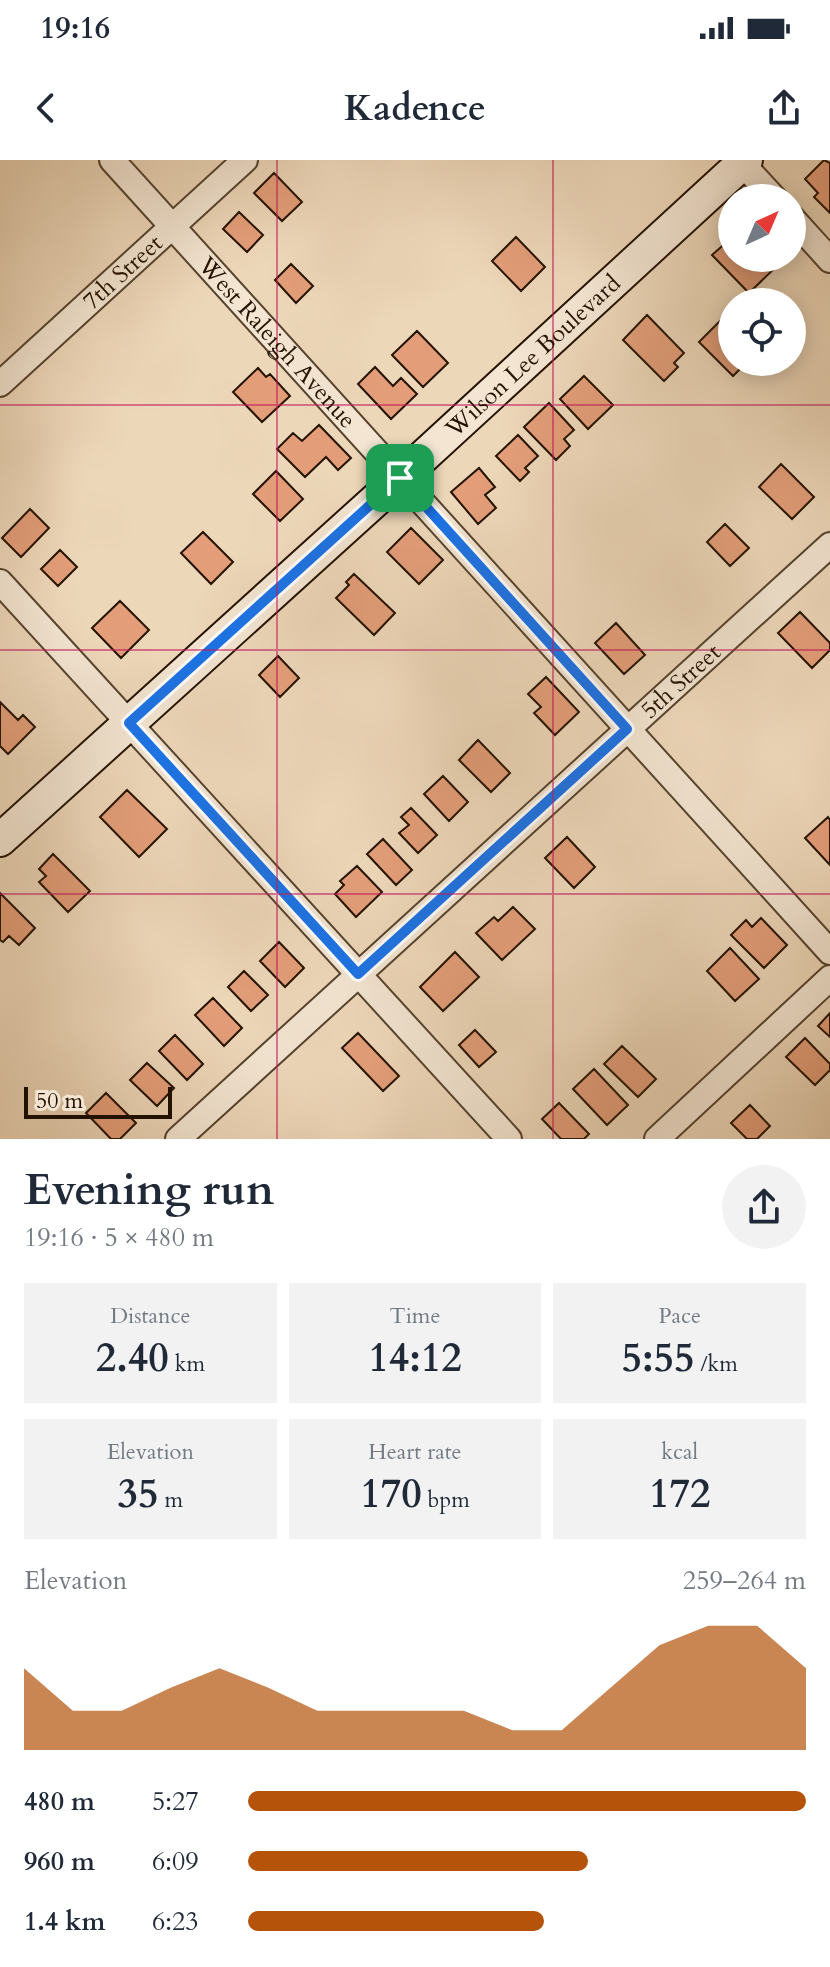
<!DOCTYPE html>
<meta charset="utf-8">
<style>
:root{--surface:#fff;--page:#f2f2f3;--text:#1f2937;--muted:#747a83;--accent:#b45309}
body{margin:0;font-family:Cardo,serif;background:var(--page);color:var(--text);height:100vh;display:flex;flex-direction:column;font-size:30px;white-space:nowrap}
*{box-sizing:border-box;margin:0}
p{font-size:26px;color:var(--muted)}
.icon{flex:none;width:44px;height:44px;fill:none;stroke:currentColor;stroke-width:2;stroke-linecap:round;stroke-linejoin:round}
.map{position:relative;height:979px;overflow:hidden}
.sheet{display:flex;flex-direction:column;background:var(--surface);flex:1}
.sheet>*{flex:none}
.needle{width:52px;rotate:44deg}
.controls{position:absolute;left:718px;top:24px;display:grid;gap:16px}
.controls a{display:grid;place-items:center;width:88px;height:88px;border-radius:50%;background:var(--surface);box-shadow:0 4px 20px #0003;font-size:40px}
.scale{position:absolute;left:24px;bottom:20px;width:148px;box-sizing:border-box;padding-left:8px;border:4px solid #241200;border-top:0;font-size:22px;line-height:28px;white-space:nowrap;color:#241200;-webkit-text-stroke:6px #f3e5d2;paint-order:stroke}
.pin{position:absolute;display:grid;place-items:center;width:68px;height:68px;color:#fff;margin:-34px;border-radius:16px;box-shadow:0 4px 12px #0006}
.round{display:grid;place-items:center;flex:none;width:84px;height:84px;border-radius:42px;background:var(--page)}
.overview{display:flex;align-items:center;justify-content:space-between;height:136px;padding:0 24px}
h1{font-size:44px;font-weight:600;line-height:60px}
.metrics{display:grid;grid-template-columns:repeat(3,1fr);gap:12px;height:136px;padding:8px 24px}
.metrics div{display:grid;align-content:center;border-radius:0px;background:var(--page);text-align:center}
.metrics b{font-size:40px;font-weight:600}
.metrics small{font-size:22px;font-weight:400}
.metrics p{font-size:22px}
.chart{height:224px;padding:16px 24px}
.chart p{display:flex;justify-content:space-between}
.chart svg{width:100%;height:144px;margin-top:8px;fill:var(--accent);opacity:.7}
ul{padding:0 24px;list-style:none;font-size:26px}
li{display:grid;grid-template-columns:128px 96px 1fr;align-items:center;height:60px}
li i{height:20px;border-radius:10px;background:var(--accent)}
.status{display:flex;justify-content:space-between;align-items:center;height:56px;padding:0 40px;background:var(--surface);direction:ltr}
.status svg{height:22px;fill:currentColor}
header{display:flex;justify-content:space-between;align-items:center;height:104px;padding:0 24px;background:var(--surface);font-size:36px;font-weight:600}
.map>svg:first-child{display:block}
.building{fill:#e39e79;stroke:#241200;stroke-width:2}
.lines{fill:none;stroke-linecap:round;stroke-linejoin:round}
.street-casing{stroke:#56432e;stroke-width:28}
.secondary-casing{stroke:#241200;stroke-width:36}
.street{stroke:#f3e5d2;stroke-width:24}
.secondary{stroke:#f3e5d2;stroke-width:32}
.route-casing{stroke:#fff;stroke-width:16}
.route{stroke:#1a73e8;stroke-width:10}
.grid{fill:none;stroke:#c2185b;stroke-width:2;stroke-opacity:0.55}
.labels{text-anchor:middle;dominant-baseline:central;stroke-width:6;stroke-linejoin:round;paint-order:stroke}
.street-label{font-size:24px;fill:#241200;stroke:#f3e5d2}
</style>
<div class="status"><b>19:16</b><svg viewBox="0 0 49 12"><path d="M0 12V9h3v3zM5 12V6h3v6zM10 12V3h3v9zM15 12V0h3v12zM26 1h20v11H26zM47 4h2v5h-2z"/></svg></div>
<header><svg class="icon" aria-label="back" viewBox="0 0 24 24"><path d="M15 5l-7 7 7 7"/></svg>Kadence<svg class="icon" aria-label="share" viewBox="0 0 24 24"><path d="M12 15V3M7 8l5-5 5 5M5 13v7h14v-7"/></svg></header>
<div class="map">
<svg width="830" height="979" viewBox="0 0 830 979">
<rect width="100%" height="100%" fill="#edd7b9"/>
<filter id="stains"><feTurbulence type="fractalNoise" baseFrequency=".0025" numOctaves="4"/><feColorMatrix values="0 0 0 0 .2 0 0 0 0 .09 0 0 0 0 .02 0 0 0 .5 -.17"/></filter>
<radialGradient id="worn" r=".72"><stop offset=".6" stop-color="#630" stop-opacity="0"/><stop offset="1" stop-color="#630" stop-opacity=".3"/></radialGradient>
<!-- building -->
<path class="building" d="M824,0l6,3v50l-16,-16 4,-4 -13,-14z
M274,13l28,29 -20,19 -28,-28z
M239,52l24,23 -16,17 -24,-23z
M732,57v41h42l5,6 -30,29 -37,-38 17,-15 -10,-11z
M516,77l29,30 -24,24 -29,-30z
M291,104l22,22 -17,17 -21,-23z
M732,149v53h15l-14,14 -34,-34z
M647,155l37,38 -10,10 4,4 -14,14 -41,-41z
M417,171l31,32 -25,24 -31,-32z
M375,207l18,19 8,-8 16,16 -26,25 -33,-35z
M258,208l8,9 4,-3 20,22 -28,26 -29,-30z
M584,216l29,29 -25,24 -28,-30z
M549,243l25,27 -10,9 6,7 -14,14 -32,-33z
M319,265l32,33 -13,12 -12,-13 -21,20 -28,-28 16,-16 9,8z
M518,275l20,21 -13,12 4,4 -9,9 -24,-25z
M781,304l33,33 -22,22 -33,-32z
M479,308l16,19 -10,8 11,13 -18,16 -27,-32z
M276,311l27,28 -23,22 -27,-27z
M30,349l19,19 -28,29 -19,-19z
M725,364l24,24 -19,18 -23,-24z
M411,368l32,32 -24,24 -32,-32z
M203,372l30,30 -22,22 -30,-31z
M60,390l17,17 -19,19 -17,-17z
M354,414l41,39 -21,22 -38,-37 13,-13 -3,-3z
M120,441l29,29 -28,28 -29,-30z
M800,452l30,31v7l-18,18 -34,-35z
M616,463l29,32 -21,19 -29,-31z
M278,496l21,22 -19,19 -21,-22z
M546,517l33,35 -24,23 -21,-22 7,-6 -13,-13z
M0,542l18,18 5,-5 12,12 -27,27 -8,-8z
M478,580l32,33 -19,19 -32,-32z
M443,616l25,26 -19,19 -25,-27z
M127,630l40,39 -28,28 -39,-40z
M411,648l26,27 -19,18 -19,-20 10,-8 -8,-8z
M828,657l2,3v45l-25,-27z
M567,677l28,30 -21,21 -29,-30z
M383,679l29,31 -16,15 -29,-31z
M53,694l37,37 -22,21 -29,-30 7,-6 -7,-7z
M357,706l25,26 -26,25 -21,-23 9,-9 -4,-4z
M0,733l35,35 -16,17 -10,-9 -6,6 -3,-2z
M513,747l22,22 -33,31 -26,-27 18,-16 4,4z
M761,758l26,27 -23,23 -33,-33 15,-15 6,7z
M279,782l25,26 -19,19 -25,-26z
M730,788l29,31 -24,22 -28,-30z
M455,792l24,25 -36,34 -23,-24z
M244,811l24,24 -17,16 -23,-24z
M213,838l29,30 -18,18 -29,-31z
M830,853v24l-12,-11z
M475,870l21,22 -17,15 -20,-22z
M358,873l41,43 -16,15 -41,-43z
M175,875l28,29 -16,16 -28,-29z
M805,878l25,26v6l-15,15 -29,-28z
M622,886l34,33 -18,18 -34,-33z
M147,903l27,25 -17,18 -27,-26z
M594,909l34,36 -21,20 -34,-36z
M106,933l30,30 -16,16h-9l-25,-26z
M559,943l30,31 -5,5h-23l-19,-20z
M750,945l20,21 -13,13h-10l-16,-16z"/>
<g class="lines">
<!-- street casing -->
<g class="street-casing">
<g id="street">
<path id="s1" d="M112,0l718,792"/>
<path d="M739,0l35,38"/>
<path d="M792,58l38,42"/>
<path id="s2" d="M0,224l245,-224"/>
<path d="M0,422l509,557"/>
<path id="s3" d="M178,979l652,-594"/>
<path d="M657,979l173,-161"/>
</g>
</g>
<!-- secondary casing -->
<g class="secondary-casing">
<g id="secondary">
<path id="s4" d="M0,680l400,-362 346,-318"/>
</g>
</g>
<!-- street -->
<use href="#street" class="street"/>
<!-- secondary -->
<use href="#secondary" class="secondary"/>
</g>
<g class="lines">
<!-- route casing -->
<g class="route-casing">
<path id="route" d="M400,318l227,251 -269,245 -229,-251z"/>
</g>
<!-- route -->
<use href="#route" class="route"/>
</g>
<!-- grid -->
<path class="grid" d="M277,0v979M553,0v979M0,245h830M0,490h830M0,734h830"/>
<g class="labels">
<!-- street labels -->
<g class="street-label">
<text stroke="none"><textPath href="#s2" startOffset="166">7th Street</textPath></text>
<text stroke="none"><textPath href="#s1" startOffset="246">West Raleigh Avenue</textPath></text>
<text stroke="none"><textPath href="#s4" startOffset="720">Wilson Lee Boulevard</textPath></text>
<text stroke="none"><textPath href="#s3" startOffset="680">5th Street</textPath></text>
</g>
</g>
<rect width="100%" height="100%" filter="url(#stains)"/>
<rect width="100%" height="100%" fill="url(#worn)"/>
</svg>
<div class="controls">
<a><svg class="needle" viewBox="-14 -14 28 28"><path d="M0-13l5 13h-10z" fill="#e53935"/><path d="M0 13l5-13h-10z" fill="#747a83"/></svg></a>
<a><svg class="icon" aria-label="locate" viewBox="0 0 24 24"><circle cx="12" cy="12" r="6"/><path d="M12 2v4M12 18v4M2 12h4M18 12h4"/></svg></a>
</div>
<div class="scale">50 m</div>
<div class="pin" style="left:400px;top:318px;background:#1e9e55"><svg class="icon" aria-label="arrive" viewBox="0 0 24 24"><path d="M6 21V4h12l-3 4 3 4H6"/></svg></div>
</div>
<section class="sheet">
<div class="overview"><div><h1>Evening run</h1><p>19:16 · 5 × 480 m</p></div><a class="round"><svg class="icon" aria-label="share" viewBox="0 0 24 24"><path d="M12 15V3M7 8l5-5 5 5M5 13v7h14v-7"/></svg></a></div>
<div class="metrics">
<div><p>Distance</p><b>2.40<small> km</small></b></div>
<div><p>Time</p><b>14:12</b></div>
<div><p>Pace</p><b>5:55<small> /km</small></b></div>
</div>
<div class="metrics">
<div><p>Elevation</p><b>35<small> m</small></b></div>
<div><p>Heart rate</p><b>170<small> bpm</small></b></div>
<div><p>kcal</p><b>172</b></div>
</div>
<div class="chart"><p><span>Elevation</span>259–264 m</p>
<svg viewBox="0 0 160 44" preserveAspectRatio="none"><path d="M0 44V19L10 32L20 32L30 25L40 19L50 25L60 32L70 32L80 32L90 32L100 38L110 38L120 25L130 12L140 6L150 6L160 19V44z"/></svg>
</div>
<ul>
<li><b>480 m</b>5:27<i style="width:100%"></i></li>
<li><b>960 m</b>6:09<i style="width:61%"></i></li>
<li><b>1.4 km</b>6:23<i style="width:53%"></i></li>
</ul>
</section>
